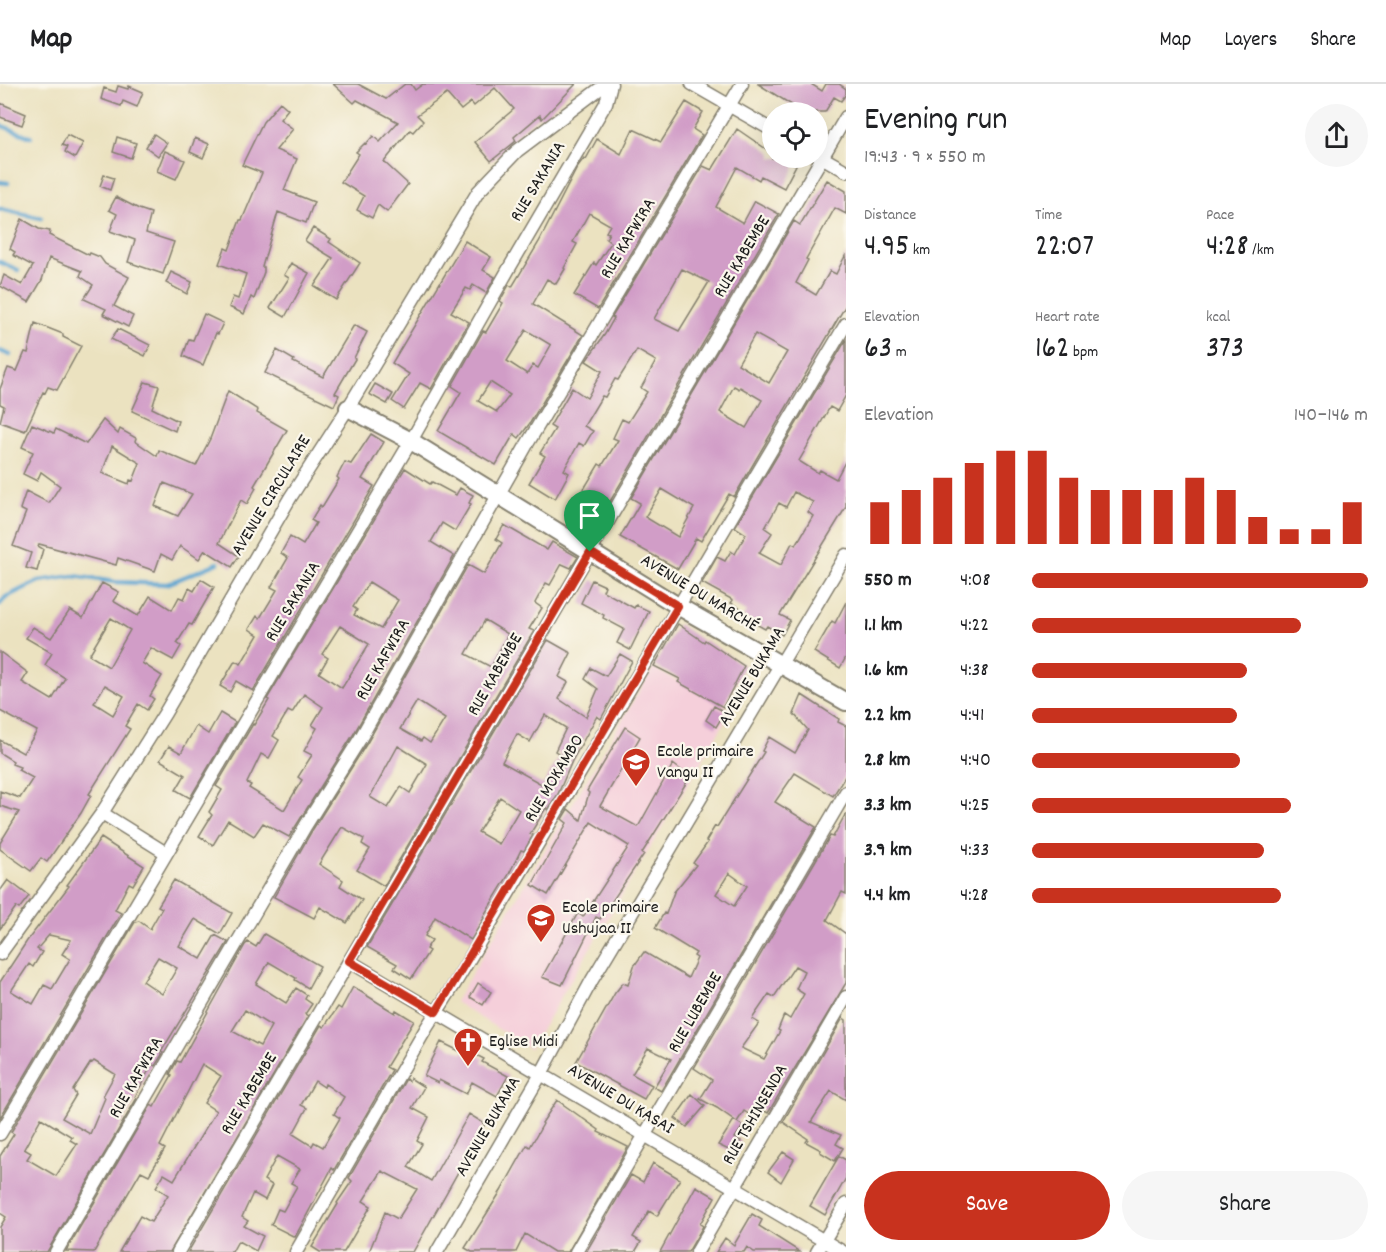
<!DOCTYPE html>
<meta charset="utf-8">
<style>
:root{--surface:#fff;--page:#f6f6f6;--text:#202124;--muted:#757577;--line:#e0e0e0;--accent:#c8321e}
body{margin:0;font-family:Dekko,sans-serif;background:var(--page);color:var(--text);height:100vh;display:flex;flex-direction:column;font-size:22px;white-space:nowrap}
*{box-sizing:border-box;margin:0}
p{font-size:20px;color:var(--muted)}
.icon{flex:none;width:33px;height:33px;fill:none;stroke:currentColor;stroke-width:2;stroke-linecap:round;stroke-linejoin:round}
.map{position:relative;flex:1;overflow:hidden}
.sheet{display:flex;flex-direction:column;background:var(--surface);width:540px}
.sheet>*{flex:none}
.buttons{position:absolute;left:762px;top:18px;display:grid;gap:12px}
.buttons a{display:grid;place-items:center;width:66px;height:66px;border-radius:50%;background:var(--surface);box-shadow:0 6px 24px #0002;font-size:30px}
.pin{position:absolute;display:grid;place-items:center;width:51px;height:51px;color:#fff;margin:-62px -26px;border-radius:50% 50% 50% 0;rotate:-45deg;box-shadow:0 0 6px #0007}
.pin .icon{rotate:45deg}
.round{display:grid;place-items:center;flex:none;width:63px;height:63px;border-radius:32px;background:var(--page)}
.headline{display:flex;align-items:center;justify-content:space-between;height:102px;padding:0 18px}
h1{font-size:33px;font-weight:600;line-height:45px}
.figures{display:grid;grid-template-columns:repeat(3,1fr);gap:9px;height:102px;padding:6px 18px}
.figures div{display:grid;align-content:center}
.figures b{font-size:30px;font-weight:600}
.figures small{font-size:16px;font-weight:400}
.figures p{font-size:16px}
.chart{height:168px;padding:12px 18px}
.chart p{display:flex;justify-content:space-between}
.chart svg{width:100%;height:108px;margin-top:6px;stroke:var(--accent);stroke-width:6}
.button{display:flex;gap:12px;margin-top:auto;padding:12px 18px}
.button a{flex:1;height:69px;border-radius:36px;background:var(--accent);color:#fff;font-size:24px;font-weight:600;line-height:69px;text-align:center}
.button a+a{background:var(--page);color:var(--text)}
ul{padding:0 18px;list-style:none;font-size:20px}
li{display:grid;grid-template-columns:96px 72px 1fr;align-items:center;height:45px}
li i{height:15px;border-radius:8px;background:var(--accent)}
header{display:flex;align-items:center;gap:36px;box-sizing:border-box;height:84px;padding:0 30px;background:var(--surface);border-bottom:2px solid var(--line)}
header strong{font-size:28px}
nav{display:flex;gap:33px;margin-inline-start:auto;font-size:21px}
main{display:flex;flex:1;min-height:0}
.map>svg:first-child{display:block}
.built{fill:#f5cfda}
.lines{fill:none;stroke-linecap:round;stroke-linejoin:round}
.stream{stroke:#58a2cf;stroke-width:4.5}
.building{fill:#d19dc7;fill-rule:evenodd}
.street-casing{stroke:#847f6e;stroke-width:15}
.secondary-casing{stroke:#847f6e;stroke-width:20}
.street{stroke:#fff;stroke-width:12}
.secondary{stroke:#fff;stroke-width:16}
.route-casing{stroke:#fff;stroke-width:12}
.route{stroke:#c8321e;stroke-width:8}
.labels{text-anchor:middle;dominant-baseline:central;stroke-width:4.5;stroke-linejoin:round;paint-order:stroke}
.street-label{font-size:18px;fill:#1c1c1c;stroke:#fbf7ec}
.poi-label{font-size:18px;fill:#1c1c1c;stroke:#fbf7ec;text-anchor:start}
</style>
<header>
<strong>Map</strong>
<nav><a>Map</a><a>Layers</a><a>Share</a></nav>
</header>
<main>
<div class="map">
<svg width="846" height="1168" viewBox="0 0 846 1168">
<rect width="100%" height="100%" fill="#fbf7ec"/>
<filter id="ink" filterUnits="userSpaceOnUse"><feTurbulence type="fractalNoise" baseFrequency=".0167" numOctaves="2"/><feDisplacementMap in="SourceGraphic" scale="12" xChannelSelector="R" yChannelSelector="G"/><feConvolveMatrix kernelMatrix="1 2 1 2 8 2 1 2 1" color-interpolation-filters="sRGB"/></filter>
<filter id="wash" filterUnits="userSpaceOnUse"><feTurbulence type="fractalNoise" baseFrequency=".008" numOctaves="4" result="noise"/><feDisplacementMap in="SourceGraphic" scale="24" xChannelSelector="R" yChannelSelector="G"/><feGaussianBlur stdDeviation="1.35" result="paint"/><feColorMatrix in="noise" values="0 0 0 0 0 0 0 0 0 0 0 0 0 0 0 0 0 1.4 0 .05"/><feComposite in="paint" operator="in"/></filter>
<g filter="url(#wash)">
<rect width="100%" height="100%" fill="#ebe2c0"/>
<!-- built -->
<path class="built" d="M653,584l79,42 -202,339 -75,-47z"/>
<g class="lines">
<!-- stream -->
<path class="stream" d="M0,41l31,12
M0,98l8,1
M0,125l41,9
M0,178l18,8
M0,267l10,4
M0,520l6,-7 33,-16 35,-5 41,6 52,2 51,-21"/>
</g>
<g id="blocks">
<!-- building -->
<path class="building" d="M333,0h25l28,15 19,-15h6l4,6 8,-6h153l-34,35 -2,-4 -26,22 2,4 -25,20 -16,-19 39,-33 -19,-21 -21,18 -3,-4 -10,8 -14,-16 -30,21 6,6 -10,11 -3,-2 -26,32 24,22 -21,28 -9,-7 -6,13 -15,-8 7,-14 -23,-14 18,-28 -3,-2 9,-9 1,1 7,-8 7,6 18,-20 -41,-22 -3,3z
M758,0h53l11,7 4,-7h13l7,5v5l-5,7 -7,-4 -9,15h-22z
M118,2l10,3 1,-3 14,6 -6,15 -14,-6 -2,5 -20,-7 3,-11 12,4z
M280,18l8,7 -8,10 13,10 -17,21 21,9 -13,31 30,12 -8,21 -28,-11 -16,55h2v5l-10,27 -3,-2 -7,17 -15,-7 4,-10 5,2 8,-25 -27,-10 6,-16 4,2 11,-30h2l20,-47 -20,-8 21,-43z
M686,18l17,10 -10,17 9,6 -104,174 -24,-14 20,-32 2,2 15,-22 -5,-4 3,-6 -3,-1 4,-7 -21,-12 -16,29 4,2 -13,24 1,1 -9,15 -9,-5 -14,25 50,31 -53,88 -11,15 -5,-4 -18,31 -58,-34 23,-39 -9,-6 31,-55 3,1 17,-29 -3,-2 9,-16 3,2 27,-45 39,-76 6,-8 2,1 11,-20 24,15 12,-25 28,13zM526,246l25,15 -13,23 -5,-3 -6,9 -20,-13zM490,298l20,13 -13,17 -19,-11z
M0,19l26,11 -4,11 -22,-8z
M737,45l35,24v5h10l14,7 -12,23 -23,-12 -2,4 -22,-13 -21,40 27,16 12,-22 24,13 -187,318 -25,-15 32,-53 3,2 16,-26 -5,-2 9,-19 6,3 19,-30 -6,-4 15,-27 -19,-11 -19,30 -3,-1 -10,18 -3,-1 -18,30 9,5 -9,15 -5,-3 -15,27 5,3 -14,26 -26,-16 16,-27 -5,-3 15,-24 -5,-3 22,-38 15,10 15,-27 -16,-10 19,-27 9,-16 -2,-1 91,-151 9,4zM682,185l27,13 -30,49 -25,-12z
M154,50l13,9 -9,13 -12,-9z
M67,51l16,8 -8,15 -10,-6 2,-5 -5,-2z
M117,53l19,6 -5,15 -18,-6z
M195,54l14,6 -6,14 -13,-6z
M165,67l20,9 -9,19 -19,-8z
M104,91l10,3 -4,12 -10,-4z
M827,96l19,11v23l-11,-6 -29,51 2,1 -12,23 20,12 14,-24 6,3 10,-20v51l-112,192 -5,-3 -28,47 -5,-3 -18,31 -58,-32 20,-34 -9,-5 163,-277 6,4zM755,250l32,18 -18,31 -31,-19zM734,302l5,3 1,-2 22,13 -16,28 -26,-16zM662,405l32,19 -16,29 -33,-20z
M116,113l23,12 12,4 -5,20 28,9 -11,32 -35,-12 7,-22 -25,-9 7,-17 -8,-4z
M22,135l17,10 11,2 -1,4 40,20 1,-2 10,4 5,7 24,13 -15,29 19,10 -5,11 -25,-13 3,-5 -22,-10 9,-14 -13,-9 2,-5 -33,-13 -7,22 -13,22 -29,-16 4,-11 18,10 11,-19 -20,-11 2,-3 -5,-3z
M313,144l18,11 -2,3 31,21 -24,37 -22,-14 19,-28 -28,-17z
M465,157l26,16 -8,13 12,7 -9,16 -13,-8 -3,5 -4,-2 -15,24 18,10 -38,67 -11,-6 -16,26 -12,-8 17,-27 -17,-11z
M291,179l18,10 -24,44 -15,-9 19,-30 -5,-3z
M171,188l21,10 -5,12 -21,-11z
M204,230l19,9 -5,11 -2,-1 -13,32 -20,-9 6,-17 4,1z
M35,239l28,11v3l18,9 -24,44 -9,-3 -3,6 -2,-1 -18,39 -25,-9 4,-16 -4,-2v-15l8,-21 9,3 8,-19 3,1z
M354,241l13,7 -13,26 1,1 -20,34 4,2 -5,11 -69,-33 12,-23 17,10 -1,2 30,15z
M118,245l32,16 -5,11 -34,-17z
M846,256v55l-9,16 -7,-4 -31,54 19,12 2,-3 16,9 10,-19v47l-66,108 10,5 -8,15 -15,-9 -2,3 -22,-12 3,-5 -15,-9 2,-3 -31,-17 15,-26 8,4 6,-10 4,3 11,-20 -11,-7zM794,408l19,10 -5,10 5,4 -17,29 -4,-2 -11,22 -22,-12 13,-20 -7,-5 14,-25 7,4z
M145,298l14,4 -7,22 26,13 -3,10 -43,-20z
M375,300l18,10 -6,10 -18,-10z
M228,307l30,19 -1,3 30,17 -33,56 2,2 -9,16 -6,-4 -22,43 20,13 -7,11 -27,-17 -6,9 -19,-13 -8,14 -11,-6 -6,17 -37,-13 -2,7 -77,-21 -1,2 5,3 -6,22 -11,-3 5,-15 -18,-7 13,-34 -6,-3 6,-18 23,12 11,-17 -19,-14 -4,9 -14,-7 10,-22 -11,-5 10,-23 22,9 2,-4 30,15 17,-24 15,14 2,-5 16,9 -1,3 22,15 2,-6 37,16 14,-27zM112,362l28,17 -7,18 -3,-1 -1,4 -27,-11zM164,399l28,11 -14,22 -23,-10z
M371,350l13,8 -22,37 12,7 -121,205 -17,-10 -6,11 -10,-6 15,-25 6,3 17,-29 -9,-6 8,-13 3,2 17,-28 -6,-3 17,-29 -7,-5 9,-16 13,8 13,-22 -5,-3 9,-15 2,2 17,-28 -2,-2 8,-15 6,2z
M405,384l25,16 2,-2 24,13 4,-7 13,7 -4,8 2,1 -16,27 -13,-8 -11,19 23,14 -101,179 -64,102 -26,-14 -9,13 -26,-16 -15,25 -14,-9 13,-21 -3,-3 13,-22 -6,-4 37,-62 1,1 15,-25 -2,-1zM369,498l29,18 -17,29 -27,-14 3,-5 -4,-3zM340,542l29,18 -27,44 -23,-15 9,-15 -6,-4zM304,610l19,13 -11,18 5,3 -13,23 8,4 -14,22 4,3 -18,30 -35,-22 2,-3 -4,-2 14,-29 8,4 10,-18 -6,-4 15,-25 4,2z
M504,441l43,25 5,-8 26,15 -7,11 -9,-4 -12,21 -4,-2 -11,20 7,5 -13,21 5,2 -150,255 -27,-16 13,-21 -8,-5 2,-5 -22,-12 -23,37 24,16 -3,6 22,14 -15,23 -27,-16 -6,11 -40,-21 39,-68 54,-86 101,-178 16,9 18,-31 -6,-4zM485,536l23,14 -17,33 -25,-13zM417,617l28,18 -15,24 -7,-5 -2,3 -21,-12zM398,662l29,18 -17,29 -9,-6 -13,21 -18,-11z
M201,495l13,8 -22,38 -3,-1 -12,19 4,3 -8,14 -22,-12 -9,15 20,13 -12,20 4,3 -7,11 -9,-6 -13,22 5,3 -41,65 2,1 -10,18 -34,49 -6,-4 -10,13 -31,-22v-6l19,-31 -19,-6v-15l20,7 13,-20 -15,-8 2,-3 -8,-3 1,-3 -13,-8v-13l23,13 14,-22 -37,-20v-59l28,21 -6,9 30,18 13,-22 -20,-13 7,-12 -26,-15 7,-11 18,11 19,-28 13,8 19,-35 17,9 -6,9 25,15 12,-20 22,14 7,-13 5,2 5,-11 5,3zM111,534l19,12 -21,37 -20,-12zM105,601l19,11 -11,19 -19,-12z
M592,496l13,6 -2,5 31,17 2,-3 13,6 -19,39 -13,-7 7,-14 -21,-11 1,-3 -23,-12z
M846,518v55l-6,11 -26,-16 18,-31 3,2z
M678,540l26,18 1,-2 39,26 -21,41 -45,-25 2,-3 -26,-13z
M548,556l23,13 -12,24 9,5 -9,17 27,18 12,-28 -13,-10 6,-11 15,8 14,-22 12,7 -31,58 -4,-3 -25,45 -14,33 -10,16 -2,-2 -16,26 3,1 -9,16 -3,-1 -13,26 -25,41 1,1 -13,22 -36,-23 -10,19 7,4 -6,9 3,2 -18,28 -17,-11 3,-4 -30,-17zM545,631l21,13 -11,23 6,4 -18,30 -41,-23 15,-28 13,8zM500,713l19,13 -20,34 -21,-12z
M802,611l37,24 -1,3 8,4v49l-13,21 -38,-23 -20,29 41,25 -155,264 -7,-4 17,-28 -23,-11 -16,26 20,11 -8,14 -68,-37 39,-69 8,-10 5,2 6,-19 10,-14 44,26 9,-20 -3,-2 2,-3 -41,-25 9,-15 2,1 8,-22 22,-27 -3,-2 15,-21 -2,-1 9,-15 2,1 47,-75 -2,-1 7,-14 26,16 13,-23 -14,-16zM729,789l18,13 -13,20 -18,-12z
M714,622l11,6 -9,15 -10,-7z
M220,629l15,9 -45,76 -14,-8 9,-15 -25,-15 9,-14 12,7 15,-27 12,8z
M625,643l15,10 -40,69 38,21 35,-63 17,13 -48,76 2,1 -44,65 -4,-2 -34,68 -20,-8 36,-64 5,4 46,-71 -38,-24 -43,73 -16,-10 35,-62 -5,-4 6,-10 13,11 8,-27 -2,-2z
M846,729v81l-4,-2 -15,28 19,14v49l-78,130 -12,-7 -6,9 -6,-4 -7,11 -20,-14 -17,-9 12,-19 -18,-12 136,-232 3,1zM795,882l9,5 -8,18 8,5 -14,25 -6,-4 -6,15 2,1 -16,28 -23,-11 18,-25 -7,-4 17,-25 5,3z
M101,754l43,28 -11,19 -4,-2 -14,27 6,3 -121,205v-136l27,-41 42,-55 -2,-1zM49,851l22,5 -9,14 8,5 -18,30 -8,-4 -11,19 -22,-13 18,-27 4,3 9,-15 -5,-3z
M8,796l21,16 -10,13 -3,-2 -16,22v-38z
M174,796l58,33 -12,21 -25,-15 -16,27 22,13 14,-24 13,7 -67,110 2,1 -8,13 -3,-2 -17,33 2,1 -90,154h-47v-25l6,-10 -6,-4v-57l14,-22 -3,-2 124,-210 4,-1 11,8 12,-21 -4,-2zM158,873l19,11 -15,26 -19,-13zM94,977l21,13 -12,22 2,2 -15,36 -28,-16 14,-23 -3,-5 18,-28 1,1zM41,1034l31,19 -2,3 7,4 -21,32 -29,-17 4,-6 -7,-4z
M264,850l56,32 -12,22 -13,-8 1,-2 -27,-16 -13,22 30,19 10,-15 11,7 -2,4 7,5 -7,10 3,2 -138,236h-51l21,-36 11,6 17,-27 -12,-8 8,-13 10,6 42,-69 -12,-8 17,-27 -19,-12 -42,82 5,3 -16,26 -8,-4 -47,81 -28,-1 85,-146 3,2 18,-32 -2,-1 7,-13 3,1 65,-117 3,-3 8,5zM245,926l26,16 -11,20 -28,-15z
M478,899l13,9 -8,13 -13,-8z
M353,903l42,26 1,-3 18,11 -28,46 6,3 -58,100 -2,-2 -37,69 -24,-12 7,-16 5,2 14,-25 -6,-3 9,-14 -23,-13 -13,24 8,5 -7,15 -12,-7 -11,24 6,4 -4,5 19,10 -7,15 -18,-10 -6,11h-44l133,-227 3,2 14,-20 3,2zM315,997l9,6 1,-3 19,13 -10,17 6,4 -17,29 -9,-5 -2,4 -19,-12 14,-26 -6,-3z
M843,934l3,2v80l-15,-9 -20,31 30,13 -5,9 7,4 -8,13 -15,-9 1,-2 -15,-8 2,-3 -25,-17z
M441,958l22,11 2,-4 19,10 -2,3 26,14 -11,20 -25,-14 -6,12 -27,-14 -1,3 -14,-7z
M410,994l14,9 -12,21 17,9 -12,24 5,3 -14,23 23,14 38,-67 16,10 -72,128h-44l16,-40 13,7 19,-30 -35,-18 -19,30 8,5 -27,46h-24l-8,-5 26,-43 -1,-1 15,-22 -3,-3 57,-99 3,2z
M692,1010l13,12 -18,21 -12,-9z
M557,1016l42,30 -1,2 30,15 -60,105h-14l-29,-18 -9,18h-44l-7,-4 36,-57 26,-46 3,2 13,-23 -1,-1z
M734,1036l9,6 -8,12 6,3 -6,12 -17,-8z
M783,1068l11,7 -13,23 -13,-10z
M839,1072l7,4v18l-21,37 -15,-9z
M653,1079l27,16 -23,37 -8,-5 -16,26 8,5 -6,10h-49l45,-77 12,7z
M696,1102l19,11 -15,27 3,2 -15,26h-28z
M752,1130l10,6 -3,6 41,26h-46l-7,-5 -3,5h-28l9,-14 9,7z"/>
</g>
</g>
<g filter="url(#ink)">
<use href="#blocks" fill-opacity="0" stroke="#847f6e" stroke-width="1.5"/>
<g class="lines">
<!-- street casing -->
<g class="street-casing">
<path id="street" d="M692,0l80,46
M818,71l28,16
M102,729l64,40
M0,870l102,-141 63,-100 125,-215 58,-90 130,-216 39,-41 89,-67
M349,877l494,291
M0,1050l411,-693 100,-176 95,-162 5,-19
M56,1168l250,-427 54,-86 166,-293 216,-362
M178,1168l668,-1135
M296,1168l131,-225 27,-42 392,-661
M437,1168l104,-178 51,-94 254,-425
M576,1168l270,-460
M697,1168l149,-255
M817,1168l29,-48"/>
</g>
<!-- secondary casing -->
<g class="secondary-casing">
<path id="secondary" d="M348,324l63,33 267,165 168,96"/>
</g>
<!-- street -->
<use href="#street" class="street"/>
<!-- secondary -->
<use href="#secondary" class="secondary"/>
</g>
</g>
<g class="lines" filter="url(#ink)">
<!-- route casing -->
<g class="route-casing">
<path id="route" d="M590,468l88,54 -242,406 -87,-51z"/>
</g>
<!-- route -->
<use href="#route" class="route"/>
</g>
<!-- icons -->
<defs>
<g id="school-pin" transform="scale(1.5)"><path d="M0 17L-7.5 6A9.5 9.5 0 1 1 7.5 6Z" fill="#c8321e" stroke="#fbf7ec"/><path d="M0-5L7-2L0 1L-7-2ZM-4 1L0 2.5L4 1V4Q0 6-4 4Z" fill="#fff"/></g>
<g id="church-pin" transform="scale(1.5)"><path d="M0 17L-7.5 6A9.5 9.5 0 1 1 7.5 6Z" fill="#c8321e" stroke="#fbf7ec"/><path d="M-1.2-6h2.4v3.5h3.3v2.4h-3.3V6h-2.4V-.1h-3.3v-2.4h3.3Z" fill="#fff"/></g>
</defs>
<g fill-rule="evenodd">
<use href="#school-pin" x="636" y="678"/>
<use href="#school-pin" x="541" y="834"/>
<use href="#church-pin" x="468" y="958"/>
</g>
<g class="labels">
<!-- street labels -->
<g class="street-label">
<text transform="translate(539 98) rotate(-59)">RUE SAKANIA</text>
<text transform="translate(629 155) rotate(-59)">RUE KAFWIRA</text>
<text transform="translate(743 173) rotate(-59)">RUE KABEMBE</text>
<text transform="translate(272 412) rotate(-59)">AVENUE CIRCULAIRE</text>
<text transform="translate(699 510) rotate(31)">AVENUE DU MARCHÉ</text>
<text transform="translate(294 518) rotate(-59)">RUE SAKANIA</text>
<text transform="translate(384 576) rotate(-60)">RUE KAFWIRA</text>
<text transform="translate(496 591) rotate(-60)">RUE KABEMBE</text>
<text transform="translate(753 593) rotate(-59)">AVENUE BUKAMA</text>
<text transform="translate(555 695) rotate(-59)">RUE MOKAMBO</text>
<text transform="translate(696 929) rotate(-60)">RUE LUBEMBE</text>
<text transform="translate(137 994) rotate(-60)">RUE KAFWIRA</text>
<text transform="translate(250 1010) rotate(-59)">RUE KABEMBE</text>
<text transform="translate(620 1016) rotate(31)">AVENUE DU KASAI</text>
<text transform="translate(756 1031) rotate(-60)">RUE TSHINSENDA</text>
<text transform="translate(489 1043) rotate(-60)">AVENUE BUKAMA</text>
</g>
<!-- poi labels -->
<g class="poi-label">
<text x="657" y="668">Ecole primaire<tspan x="657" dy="21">Vangu II</tspan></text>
<text x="562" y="824">Ecole primaire<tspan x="562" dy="21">Ushujaa II</tspan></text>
<text x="489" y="958">Eglise Midi</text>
</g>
</g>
</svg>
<div class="buttons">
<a><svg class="icon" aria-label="locate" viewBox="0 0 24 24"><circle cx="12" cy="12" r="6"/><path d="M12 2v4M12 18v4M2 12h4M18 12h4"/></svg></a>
</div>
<div class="pin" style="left:590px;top:468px;background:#1e9e55"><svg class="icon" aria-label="arrive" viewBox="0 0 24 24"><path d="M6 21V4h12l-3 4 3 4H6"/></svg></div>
</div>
<section class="sheet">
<div class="headline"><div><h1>Evening run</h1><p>19:43 · 9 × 550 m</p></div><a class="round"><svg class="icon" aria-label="share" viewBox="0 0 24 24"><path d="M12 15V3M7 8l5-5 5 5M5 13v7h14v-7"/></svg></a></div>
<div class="figures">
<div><p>Distance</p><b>4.95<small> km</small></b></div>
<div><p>Time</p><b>22:07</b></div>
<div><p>Pace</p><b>4:28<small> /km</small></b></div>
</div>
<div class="figures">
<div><p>Elevation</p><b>63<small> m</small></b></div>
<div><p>Heart rate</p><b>162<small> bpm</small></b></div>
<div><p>kcal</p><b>373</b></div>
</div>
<div class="chart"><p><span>Elevation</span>140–146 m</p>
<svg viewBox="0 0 160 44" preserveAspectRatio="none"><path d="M5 44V27M15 44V22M25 44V17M35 44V11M45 44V6M55 44V6M65 44V17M75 44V22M85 44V22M95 44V22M105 44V17M115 44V22M125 44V33M135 44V38M145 44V38M155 44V27"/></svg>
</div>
<ul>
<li><b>550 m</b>4:08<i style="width:100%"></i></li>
<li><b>1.1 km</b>4:22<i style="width:80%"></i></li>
<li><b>1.6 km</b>4:38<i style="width:64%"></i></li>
<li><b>2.2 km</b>4:41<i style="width:61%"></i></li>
<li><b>2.8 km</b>4:40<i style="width:62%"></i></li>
<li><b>3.3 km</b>4:25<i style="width:77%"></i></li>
<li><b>3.9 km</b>4:33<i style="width:69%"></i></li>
<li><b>4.4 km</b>4:28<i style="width:74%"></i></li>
</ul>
<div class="button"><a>Save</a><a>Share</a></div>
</section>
</main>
